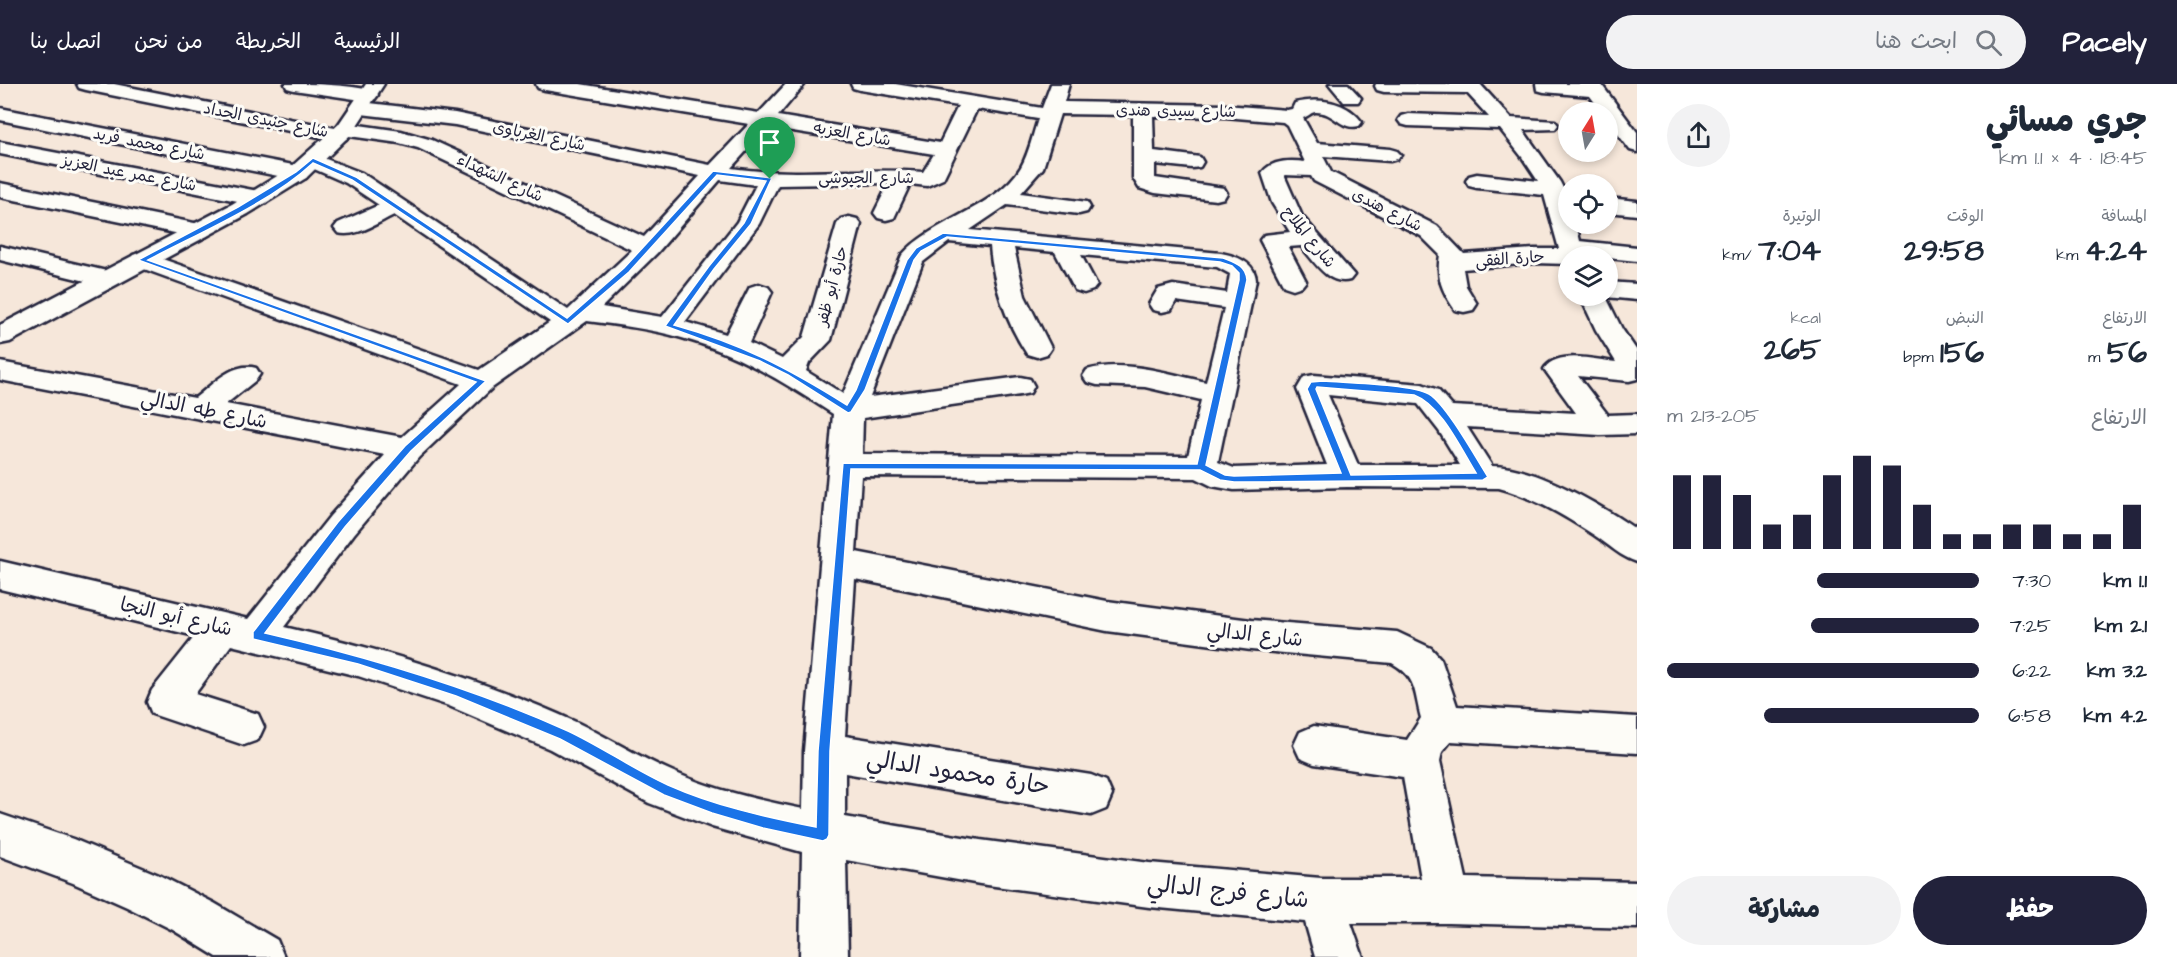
<!DOCTYPE html>
<html lang="ar">
<meta charset="utf-8">
<style>
:root{--surface:#fff;--page:#f2f2f3;--text:#1f2937;--muted:#747a83;--accent:#22223b}
body{margin:0;font-family:"Architects Daughter","Playpen Sans Arabic",sans-serif;background:var(--page);color:var(--text);direction:rtl;height:100vh;display:flex;flex-direction:column;font-size:22px;white-space:nowrap}
*{box-sizing:border-box;margin:0}
p{font-size:20px;color:var(--muted)}
.icon{flex:none;width:33px;height:33px;fill:none;stroke:currentColor;stroke-width:2;stroke-linecap:round;stroke-linejoin:round}
.map{position:relative;flex:1;overflow:hidden;direction:ltr}
.sheet{display:flex;flex-direction:column;background:var(--surface);width:540px}
.sheet>*{flex:none}
.needle{width:39px;rotate:11deg}
.tools{position:absolute;left:1558px;top:18px;display:grid;gap:12px}
.tools a{display:grid;place-items:center;width:60px;height:60px;border-radius:50%;background:var(--surface);box-shadow:0 3px 9px #0003;font-size:30px}
.pin{position:absolute;display:grid;place-items:center;width:51px;height:51px;color:#fff;margin:-62px -26px;border-radius:50% 50% 50% 0;rotate:-45deg;box-shadow:0 0 6px #0007}
.pin .icon{rotate:45deg}
.round{display:grid;place-items:center;flex:none;width:63px;height:63px;border-radius:32px;background:var(--page)}
.overview{display:flex;align-items:center;justify-content:space-between;height:102px;padding:0 30px}
h1{font-size:33px;font-weight:800;line-height:45px}
.stats{display:grid;grid-template-columns:repeat(3,1fr);gap:9px;height:102px;padding:6px 30px}
.stats div{display:grid;align-content:center}
.stats b{font-size:30px;font-weight:800}
.stats small{font-size:16px;font-weight:400}
.stats p{font-size:16px}
.chart{height:168px;padding:12px 30px}
.chart p{display:flex;justify-content:space-between}
.chart svg{width:100%;height:108px;margin-top:6px;stroke:var(--accent);stroke-width:6}
.primary-button{display:flex;gap:12px;margin-top:auto;padding:12px 30px}
.primary-button a{flex:1;height:69px;border-radius:36px;background:var(--accent);color:#fff;font-size:24px;font-weight:800;line-height:69px;text-align:center}
.primary-button a+a{background:var(--page);color:var(--text)}
ul{padding:0 30px;list-style:none;font-size:20px}
li{display:grid;grid-template-columns:96px 72px 1fr;align-items:center;height:45px}
li i{height:15px;border-radius:8px;background:var(--accent)}
header{display:flex;align-items:center;gap:36px;box-sizing:border-box;height:84px;padding:0 30px;background:var(--accent);color:#fff}
header strong{font-size:28px}
nav{display:flex;gap:33px;margin-inline-start:auto;font-size:21px}
.search{width:420px;height:54px;background:var(--page);display:flex;align-items:center;gap:15px;box-sizing:border-box;padding:0 21px;border-radius:33px;color:var(--muted);font-size:22px}
main{display:flex;flex:1;min-height:0}
.map>svg:first-child{display:block}
.lines{fill:none;stroke-linecap:round;stroke-linejoin:round}
.minor-casing{stroke:#22223b;stroke-width:5}
.tertiary-casing{stroke:#22223b;stroke-width:5}
.minor{fill:#fdfcf7;fill-rule:evenodd}
.tertiary{fill:#fdfcf7;fill-rule:evenodd}
.route{fill:#1a73e8;stroke:#fff;stroke-width:1.5;fill-rule:evenodd}
.labels{text-anchor:middle;dominant-baseline:central;stroke-width:6;stroke-linejoin:round;paint-order:stroke}
.far-street-label{font-size:16px;fill:#22223b;stroke:#fdfcf7}
.street-label{font-size:20px;fill:#22223b;stroke:#fdfcf7}
.near-street-label{font-size:24px;fill:#22223b;stroke:#fdfcf7}
</style>
<header>
<strong>Pacely</strong>
<div class="search"><svg class="icon" aria-label="search" viewBox="0 0 24 24"><circle cx="10" cy="10" r="6"/><path d="M15 15l6 6"/></svg>ابحث هنا</div>
<nav><a>الرئيسية</a><a>الخريطة</a><a>من نحن</a><a>اتصل بنا</a></nav>
</header>
<main>
<section class="sheet">
<div class="overview"><div><h1>جري مسائي</h1><p>18:45 · 4 × 1.1 km</p></div><a class="round"><svg class="icon" aria-label="share" viewBox="0 0 24 24"><path d="M12 15V3M7 8l5-5 5 5M5 13v7h14v-7"/></svg></a></div>
<div class="stats">
<div><p>المسافة</p><b>4.24<small> km</small></b></div>
<div><p>الوقت</p><b>29:58</b></div>
<div><p>الوتيرة</p><b>7:04<small> /km</small></b></div>
</div>
<div class="stats">
<div><p>الارتفاع</p><b>56<small> m</small></b></div>
<div><p>النبض</p><b>156<small> bpm</small></b></div>
<div><p>kcal</p><b>265</b></div>
</div>
<div class="chart"><p><span>الارتفاع</span>205–213 m</p>
<svg viewBox="0 0 160 44" preserveAspectRatio="none"><path d="M5 44V14M15 44V14M25 44V22M35 44V34M45 44V30M55 44V14M65 44V6M75 44V10M85 44V26M95 44V38M105 44V38M115 44V34M125 44V34M135 44V38M145 44V38M155 44V26"/></svg>
</div>
<ul>
<li><b>1.1 km</b>7:30<i style="width:52%"></i></li>
<li><b>2.1 km</b>7:25<i style="width:54%"></i></li>
<li><b>3.2 km</b>6:22<i style="width:100%"></i></li>
<li><b>4.2 km</b>6:58<i style="width:69%"></i></li>
</ul>
<div class="primary-button"><a>حفظ</a><a>مشاركة</a></div>
</section>
<div class="map">
<svg width="1637" height="873" viewBox="0 0 1637 873">
<rect width="100%" height="100%" fill="#f6e7da"/>
<filter id="ink" filterUnits="userSpaceOnUse"><feTurbulence type="fractalNoise" baseFrequency=".0167" numOctaves="2"/><feDisplacementMap in="SourceGraphic" scale="12" xChannelSelector="R" yChannelSelector="G"/><feConvolveMatrix kernelMatrix="1 2 1 2 8 2 1 2 1" color-interpolation-filters="sRGB"/></filter>
<g filter="url(#ink)">
<g class="lines">
<!-- minor casing -->
<g class="minor-casing">
<path id="minor" d="M77,0h37l221,44 3,-3 7,-2 56,8 31,9 212,97 56,-61 -245,-51 -94,-11 -7,-2 -3,-4 3,-4 7,-2 94,11 255,52 39,-41 -204,-34 -7,-2 -2,-4h44l179,29 27,-29h19l-27,32 162,27 18,-37 -98,-16 -7,-2 -2,-4h44l147,24 9,-24h18l-5,18 161,3 62,5 5,-1 3,-6c24,-6 52,-2 67,19l-3,4c-18,5 -25,-15 -44,-14 -5,1 -6,4 -12,6l14,25 73,6 7,2 4,4 -4,4 -7,2 -67,-5 8,16 106,54 27,28 70,-5h25l-15,-54 -67,-7 -8,-2 -3,-5 3,-5 8,-2 61,7 -16,-24 -22,-28 -92,-3 -7,-2 -3,-4 3,-4 7,-2 81,3 -22,-24 -83,-1 -7,-2 -2,-4 1,-2h104l31,34 44,3 3,4 -3,4 -32,1 37,52 9,18v24h7l4,17 57,6v14l-29,-3v-2h-39v8l-35,-1 -71,6 3,17 11,18 -4,6 -9,2 -9,-2c-13,-19 -19,-32 -15,-55l-19,-19 -107,-55 -3,-5 -27,-1 18,41 52,59 -4,5c-22,6 -36,-19 -49,-34l-13,1 18,34 -4,5 -9,3 -9,-3 -24,-46 4,-5 26,-3 -18,-29 -10,-30c9,-13 28,-13 43,-11l-18,-37 -4,-3 -58,-5 -72,-1 1,35 46,6 3,5 -3,5 -8,1 -37,-4v14l69,10 3,5 -3,5 -8,2 -61,-7 -16,-5 -6,-10v-63l-73,-1 -17,54 -22,25 66,9 3,5 -3,5 -8,2 -72,-9 -37,25 251,23c15,3 34,9 35,27l-38,182 16,6 93,-3 -30,-76 7,-12 10,-2 108,9 16,6 14,16 124,7 -32,-44c13,-20 52,-9 72,-7l-20,-32 -16,-34h28v-14l29,2v16l-31,-3 16,32 15,22v28l-8,2 -51,-5 30,39 29,-1v20l-37,1 -133,-8 25,39c43,0 110,40 145,64v32c-16,-5 -28,-17 -43,-27 -29,-19 -61,-38 -95,-47l-152,-1 -113,3 -22,-4 -16,-8 -335,-2 -5,76 251,49 144,19 146,12 34,16 10,11 16,47 180,11v36l-186,-12 -9,11 -2,9 26,117 171,4v46l-189,-5h-97l12,34h-48l-10,-35 -156,-15 -169,-23 -134,-24 2,97h-48l2,-105 -90,-25 -63,-24 -99,-54 -101,-43 -91,-30 -127,-31 -36,49 63,20 6,13 -6,13 -14,5 -92,-31 -5,-12 5,-12 43,-54 -195,-47v-28l248,58 82,-103 55,-61 -385,-75v-18l195,36c17,-13 38,-37 61,-30l4,6 -4,6 -30,24 176,33 59,-53 -328,-119 -3,-5 3,-5 9,-2 9,2 328,115 71,-48 -156,-107c-17,8 -38,23 -56,18l-4,-5 4,-5 41,-18 -33,-22 -41,-18 -3,-5 3,-5 8,-1 49,19 206,137 64,-60 -214,-102 -19,-5 -50,-7 -3,3 -7,2 -253,-51 -7,-2zM977,25l61,10c-5,15 -9,34 -17,48 -24,41 -89,53 -119,88l-59,139 -37,-23 3,-8 22,-23 30,-116 -4,-5 -8,-2 -8,2 -4,5 -33,113 -22,22 -33,-16 23,-51 -4,-5 -9,-3 -9,3 -24,47 -41,-12 74,-98 19,-39 111,-2 -15,30 4,5 8,2 8,-2 16,-34 17,2 16,-7zM768,43l166,27 -11,18c-64,-5 -128,5 -192,-4zM720,96l36,5 -19,37 -75,95 -60,-10 55,-54zM949,158l41,4c3,38 16,76 37,108l10,3 10,-3 4,-6 -26,-52 -11,-48 41,4 20,38 9,3 9,-3 4,-5 -16,-30 136,12 13,7 -3,19 -54,-8 -15,4 -9,15 4,6 9,2 9,-2 5,-9 48,7 -18,74c-37,-8 -81,-23 -119,-12l-4,6 4,6 10,3 48,2 56,13 -13,56 -326,-2 1,-36 157,-23 10,-2 4,-7 -4,-7 -10,-2 -150,20 53,-135zM587,237c32,4 64,8 95,17 55,15 104,45 151,76l-29,337 -1,58c-43,-9 -87,-18 -127,-36 -34,-14 -65,-34 -98,-50 -94,-43 -193,-73 -294,-96l70,-93 65,-77 73,-69zM1328,311l90,9 21,27 21,34h-102zM855,495l252,52 144,19 141,13c25,14 22,29 29,55l-14,22 -93,-14 -14,6 -6,13 6,13 14,6 89,13 18,101h-100l-172,-15 -169,-23 -135,-23v-44l246,42 15,-6 6,-14 -6,-14 -15,-6 -246,-39z
M285,0c30,0 60,0 90,7l3,4 -3,4 -7,2 -74,-11 -7,-2z
M1329,0h19l13,14 -3,4h-14z
M1536,0h65l36,48v20l-7,-2 -22,-29v-9h-6l-12,-16 -46,-4 -7,-2z
M0,24l298,58 8,2 3,5 -3,5 -8,2 -298,-60z
M0,58l258,49 8,2 3,5 -3,5 -8,2 -258,-51z
M0,99l199,41 8,2 4,5 -4,5 -8,2 -199,-41z
M1608,114l29,3v14l-29,-3z
M0,162l115,27 4,5 -4,5 -9,3 -106,-26z
M0,730l73,25 86,36 55,28 63,37 7,17h-67l-44,-27 -46,-23 -54,-24 -73,-27z"/>
</g>
<!-- tertiary casing -->
<g class="tertiary-casing">
<path id="tertiary" d="M366,0h18l-32,49 -46,45 -58,36 -238,128 -10,2v-19l232,-121 58,-36 48,-43z"/>
</g>
<!-- minor -->
<use href="#minor" class="minor"/>
<!-- tertiary -->
<use href="#tertiary" class="tertiary"/>
</g>
</g>
<!-- route -->
<path class="route" d="M313,74l43,19 211,141 57,-50 89,-97 59,7 -21,46 -37,45 -40,56c68,19 114,43 173,80l9,-15 51,-130 9,-12 27,-15 280,25c13,5 23,8 24,22l-41,185 19,10 9,1 107,-3 -34,-84 4,-7 12,-1c24,2 87,3 106,13 17,10 47,64 59,83l-5,3 -249,2 -14,-2 -20,-10 -349,-1 -21,282 -1,84 -2,4 -4,2 -60,-13 -51,-15 -48,-18 -104,-56 -104,-43 -98,-32 -105,-25v-7l85,-110 67,-76 71,-64 -338,-122 100,-53 58,-35zM313,79l39,17 216,144 61,-52 88,-97 49,6 -22,42 -35,43 -44,60 95,35 28,14 60,38 3,-1 14,-22 49,-130 7,-9 26,-14 273,25 12,4 7,7v7l-42,184 -354,-1 -25,288 -2,76c-50,-10 -101,-21 -148,-42 -35,-16 -66,-38 -100,-54 -98,-44 -199,-74 -303,-98l80,-106 66,-76 75,-70 -338,-121c53,-28 122,-57 165,-97zM1317,303l97,8c27,10 47,54 62,78l-125,2 -35,-86z"/>
<g class="labels">
<!-- far-street labels -->
<g class="far-street-label">
<text transform="translate(1176 27) rotate(1)">شارع سيدى هندى</text>
<text transform="translate(266 36) rotate(11)">شارع جنيدى الحداد</text>
<text transform="translate(852 50) rotate(10)">شارع العزبه</text>
<text transform="translate(539 52) rotate(12)">شارع الغرباوى</text>
<text transform="translate(149 60) rotate(11)">شارع محمد فريد</text>
<text transform="translate(129 89) rotate(11)">شارع عمر عبد العزيز</text>
<text transform="translate(500 94) rotate(25)">شارع الشهداء</text>
<text x="866" y="94">شارع الجيوشى</text>
<text transform="translate(1387 126) rotate(27)">شارع هندى</text>
<text transform="translate(1309 153) rotate(51)">شارع الملاح</text>
<text transform="translate(1510 175) rotate(-4)">حارة الفقى</text>
<text transform="translate(832 202) rotate(-75)">حارة أبو ظفر</text>
</g>
<!-- street labels -->
<g class="street-label">
<text transform="translate(204 326) rotate(11)">شارع طه الدالي</text>
<text transform="translate(176 533) rotate(13)">شارع أبو النجا</text>
<text transform="translate(1255 551) rotate(6)">شارع الدالي</text>
</g>
<!-- near-street labels -->
<g class="near-street-label">
<text transform="translate(958 689) rotate(9)">حارة محمود الدالي</text>
<text transform="translate(1228 808) rotate(6)">شارع فرج الدالي</text>
</g>
</g>
</svg>
<div class="tools">
<a><svg class="needle" viewBox="-14 -14 28 28"><path d="M0-13l5 13h-10z" fill="#e53935"/><path d="M0 13l5-13h-10z" fill="#747a83"/></svg></a>
<a><svg class="icon" aria-label="locate" viewBox="0 0 24 24"><circle cx="12" cy="12" r="6"/><path d="M12 2v4M12 18v4M2 12h4M18 12h4"/></svg></a>
<a><svg class="icon" aria-label="layers" viewBox="0 0 24 24"><path d="M12 4l9 5-9 5-9-5zM3 14l9 5 9-5"/></svg></a>
</div>
<div class="pin" style="left:770px;top:95px;background:#1e9e55"><svg class="icon" aria-label="arrive" viewBox="0 0 24 24"><path d="M6 21V4h12l-3 4 3 4H6"/></svg></div>
</div>
</main>
